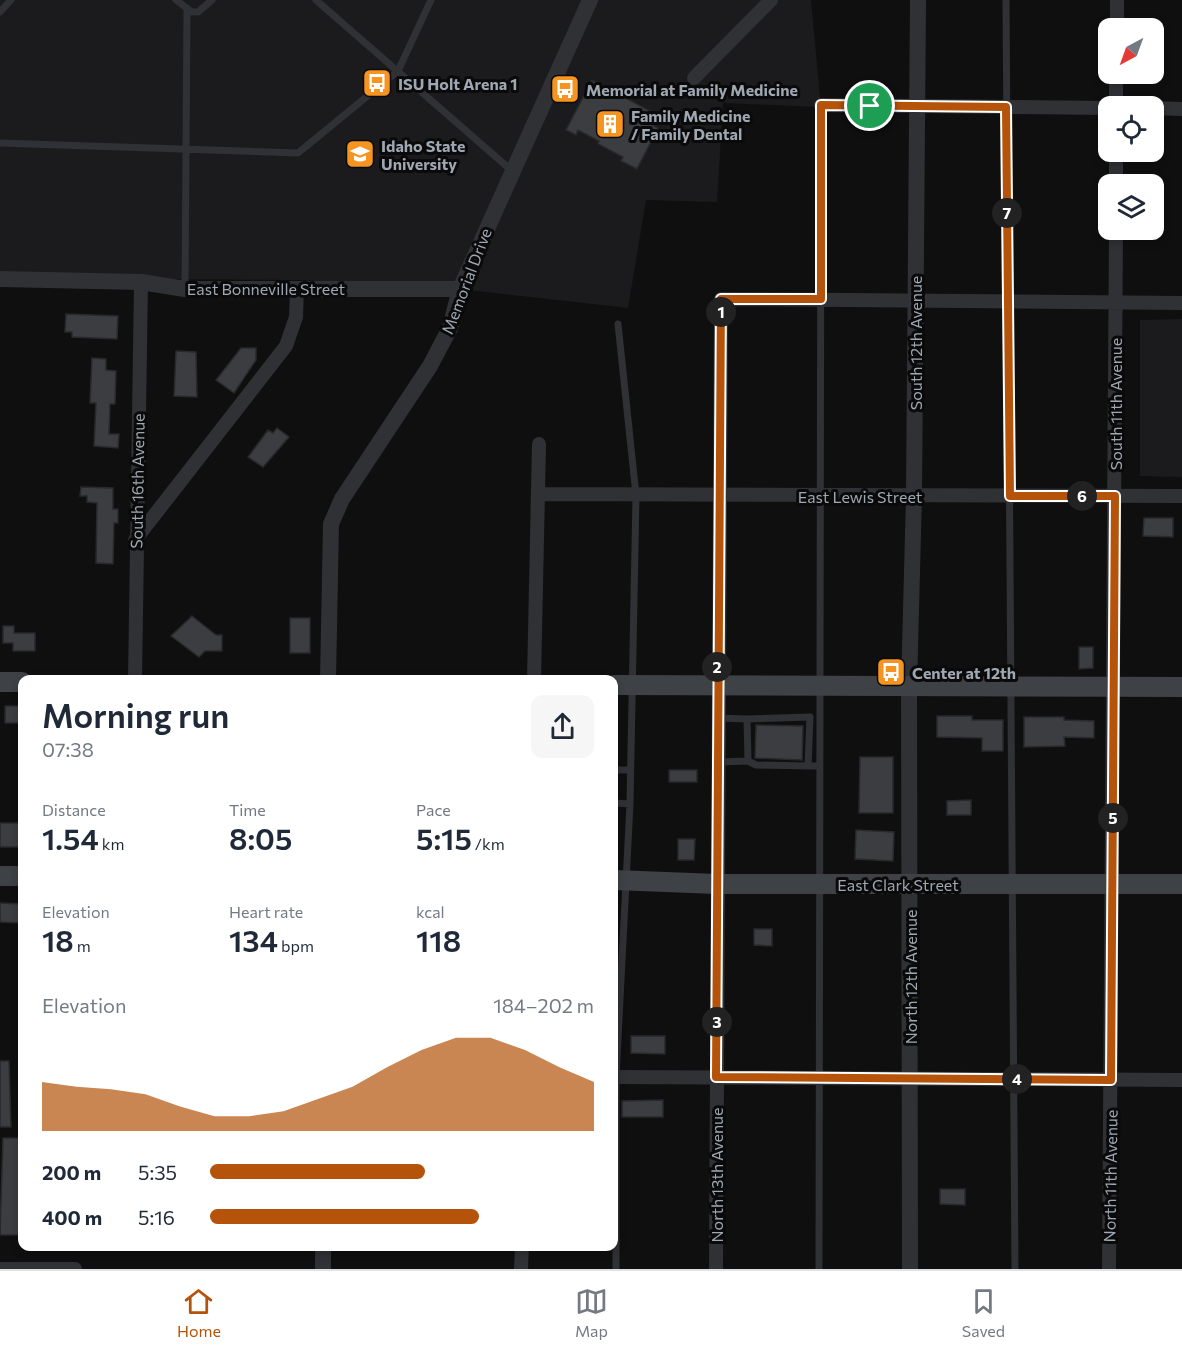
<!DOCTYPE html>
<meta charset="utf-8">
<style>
:root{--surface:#fff;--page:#f6f6f7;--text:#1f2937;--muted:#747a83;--line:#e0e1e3;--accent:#b45309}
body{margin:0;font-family:Commissioner,sans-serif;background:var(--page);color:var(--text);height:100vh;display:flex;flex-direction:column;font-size:22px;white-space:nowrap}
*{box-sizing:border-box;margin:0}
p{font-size:20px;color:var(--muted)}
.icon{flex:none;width:33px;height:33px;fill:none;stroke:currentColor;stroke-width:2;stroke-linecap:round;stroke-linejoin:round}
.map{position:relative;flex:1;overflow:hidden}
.drawer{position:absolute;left:18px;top:675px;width:600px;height:576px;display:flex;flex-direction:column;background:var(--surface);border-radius:12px;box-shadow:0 3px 9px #0003}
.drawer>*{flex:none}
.needle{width:39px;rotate:221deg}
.tools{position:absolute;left:1098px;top:18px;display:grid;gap:12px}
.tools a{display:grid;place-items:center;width:66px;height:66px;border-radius:12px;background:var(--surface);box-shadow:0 3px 9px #0003;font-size:30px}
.pin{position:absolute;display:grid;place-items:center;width:51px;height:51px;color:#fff;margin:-26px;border:3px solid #fff;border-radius:50%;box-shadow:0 2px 6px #0007}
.km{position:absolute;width:30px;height:30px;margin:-15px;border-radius:50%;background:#222;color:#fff;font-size:16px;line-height:30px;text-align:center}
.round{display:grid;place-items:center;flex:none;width:63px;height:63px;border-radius:12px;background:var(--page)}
.summary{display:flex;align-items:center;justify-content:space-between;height:102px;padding:0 24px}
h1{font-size:33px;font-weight:600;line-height:45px}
.stats{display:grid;grid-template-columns:repeat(3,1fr);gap:9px;height:102px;padding:6px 24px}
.stats div{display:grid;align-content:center}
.stats b{font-size:30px;font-weight:600}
.stats small{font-size:16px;font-weight:400}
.stats p{font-size:16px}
.chart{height:168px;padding:12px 24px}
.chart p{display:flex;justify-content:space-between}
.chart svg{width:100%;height:108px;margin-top:6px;fill:var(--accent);opacity:.7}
ul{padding:0 24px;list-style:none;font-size:20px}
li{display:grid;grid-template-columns:96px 72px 1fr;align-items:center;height:45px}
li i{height:15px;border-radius:8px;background:var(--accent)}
.tabs{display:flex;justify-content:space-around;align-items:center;height:84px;border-top:2px solid var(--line);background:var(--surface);font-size:16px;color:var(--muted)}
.tabs a{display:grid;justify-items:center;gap:3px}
.tabs .active{color:var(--accent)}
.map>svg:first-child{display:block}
.built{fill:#1b1b1d}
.building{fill:#3b3d40;stroke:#29292c;stroke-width:1.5}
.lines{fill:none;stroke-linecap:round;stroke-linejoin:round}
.service{stroke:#303135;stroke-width:7}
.minor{stroke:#303135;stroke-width:14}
.tertiary{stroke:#303135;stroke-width:16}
.secondary{stroke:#3e4145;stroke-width:20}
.route-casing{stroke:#fff;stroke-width:12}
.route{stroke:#b45309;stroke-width:8}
.labels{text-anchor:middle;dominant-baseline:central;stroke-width:6;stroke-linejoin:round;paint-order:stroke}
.poi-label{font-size:16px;font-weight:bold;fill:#9fa7b2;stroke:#0a0a0b;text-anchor:start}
.street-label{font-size:16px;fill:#9fa7b2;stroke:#0a0a0b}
</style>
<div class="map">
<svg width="1182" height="1269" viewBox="0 0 1182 1269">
<rect width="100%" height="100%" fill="#0f0f10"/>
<!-- built -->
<path class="built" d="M0,0h811l10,107 -98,-4 -6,99 -71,-2 -18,108 -168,-19 -162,-9 -298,-2z
M1182,319v158l-42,-1v-156z"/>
<!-- building -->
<path class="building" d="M592,80l58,31 -5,10 13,7 -21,41 -16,-8 2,-4 -25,-13 1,-3 -21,-11 -2,5 -10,-5z
M66,314l52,2 -1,23 -45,-2v-5h-7z
M241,348h15v12l-22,33 -18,-13z
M176,351l20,1 1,45 -23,-1z
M92,358l14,1v11l10,1 -1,33h-5l-1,30h10l-1,14 -24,-2 2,-43h-6z
M277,428l12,9 -26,30 -15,-10 20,-27 5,3z
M81,487l32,1v21h5v14h-4l-1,41 -17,-1 1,-60 -10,-1v-6h-7z
M1144,518h29v19l-30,-1z
M192,616l24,19h6v16h-17l-6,6 -28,-21z
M290,618h20v35h-20z
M3,626h11v7h21v18h-22v-8h-10z
M1079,647h14v21l-14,1z
M5,706h17v17h-17z
M937,716h35v4h31v31h-21v-13l-45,-1z
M1024,717h40v3l30,1v17l-30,-1 1,9 -41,1z
M756,725l47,1 -1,34 -47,-2z
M860,757h33v56h-34z
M669,770h28v12h-28z
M971,800v15h-24v-14z
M0,823h22v24h-22z
M856,830l38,2 -1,29 -38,-2z
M678,839h17l-1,21h-16z
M0,903l22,1v19l-22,-1z
M754,929h18v17l-18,-1z
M631,1036h34v18l-34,-1z
M0,1061h9l2,66h-11z
M663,1100v17h-41v-16z
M3,1138h19l-2,77h2v20h-22z
M940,1189h25v16l-25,-1z"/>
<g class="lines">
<!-- service -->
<path class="service" d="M176,0l16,12h6l14,-12
M316,0l195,170
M1006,0l9,1269
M0,12l11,-12
M0,143l298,10 100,-82 33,-71
M185,289l2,-280
M717,718l30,1
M748,761l8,4 52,1
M718,762l30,-1 -1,-42 63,-2 -2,49h12
M614,770h16
M614,803l16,1
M616,1269v-192l14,-273 6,-309 -18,-171
M819,1269l2,-1164"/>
<!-- minor -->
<path class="minor" d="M1117,28v-28
M694,78l77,-78
M821,105l287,3
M1116,106v-32
M1154,108l28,1
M1116,184v-32
M539,494l643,2
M135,540l151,-194 10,-29 1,-29
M135,680l6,-398
M534,680l5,-236
M614,1077l568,3
M0,1269h75
M521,1269l1,-23
M716,1269l5,-970 461,4
M1109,1269l7,-1039"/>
<!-- tertiary -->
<path class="tertiary" d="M0,279l141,3 44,7h275
M328,680l3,-156 11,-25 88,-133 20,-38 10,-39 130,-289
M323,1269v-23
M910,1269l-1,-583 5,-190 4,-496"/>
<!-- secondary -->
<path class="secondary" d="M0,682h22
M614,685l568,2
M0,876h22
M614,880l103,4h465"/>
</g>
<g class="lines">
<!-- route casing -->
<g class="route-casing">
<path id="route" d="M821,105l185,2 4,389h105l-4,584 -395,-3 5,-778h100z"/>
</g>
<!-- route -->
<use href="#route" class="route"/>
</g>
<!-- icons -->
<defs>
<g id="bus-square" transform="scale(1.5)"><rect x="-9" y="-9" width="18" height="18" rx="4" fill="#f69421" stroke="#0a0a0b"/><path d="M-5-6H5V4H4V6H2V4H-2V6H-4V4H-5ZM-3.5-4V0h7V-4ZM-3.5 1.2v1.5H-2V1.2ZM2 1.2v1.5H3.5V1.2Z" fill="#fff"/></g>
<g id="building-square" transform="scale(1.5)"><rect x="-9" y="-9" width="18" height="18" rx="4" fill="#f69421" stroke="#0a0a0b"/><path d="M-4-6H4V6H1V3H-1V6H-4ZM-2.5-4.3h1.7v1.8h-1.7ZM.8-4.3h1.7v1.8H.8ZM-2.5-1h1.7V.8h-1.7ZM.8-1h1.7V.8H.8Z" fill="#fff"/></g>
<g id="university-square" transform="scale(1.5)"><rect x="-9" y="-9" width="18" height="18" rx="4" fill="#f69421" stroke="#0a0a0b"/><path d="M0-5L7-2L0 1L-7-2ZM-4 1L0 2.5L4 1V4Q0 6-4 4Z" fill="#fff"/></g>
</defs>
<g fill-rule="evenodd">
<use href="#bus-square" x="377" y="83"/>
<use href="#bus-square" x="565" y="89"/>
<use href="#building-square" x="610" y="124"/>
<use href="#university-square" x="360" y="154"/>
<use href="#bus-square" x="891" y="672"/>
</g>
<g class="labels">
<!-- poi labels -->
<g class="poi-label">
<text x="398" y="83">ISU Holt Arena 1</text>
<text x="586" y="89">Memorial at Family Medicine</text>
<text x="631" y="115">Family Medicine<tspan x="631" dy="18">/ Family Dental</tspan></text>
<text x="381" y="145">Idaho State<tspan x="381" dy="18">University</tspan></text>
<text x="912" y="672">Center at 12th</text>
</g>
<!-- street labels -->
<g class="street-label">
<text transform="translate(466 281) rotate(-69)">Memorial Drive</text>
<text x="266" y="288">East Bonneville Street</text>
<text transform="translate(915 343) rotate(-90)">South 12th Avenue</text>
<text transform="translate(1115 404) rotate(-90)">South 11th Avenue</text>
<text transform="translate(137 481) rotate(-89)">South 16th Avenue</text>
<text x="860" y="496">East Lewis Street</text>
<text x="898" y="884">East Clark Street</text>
<text transform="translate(910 977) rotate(-90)">North 12th Avenue</text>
<text transform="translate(716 1175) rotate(-90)">North 13th Avenue</text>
<text transform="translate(1110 1176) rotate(-89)">North 11th Avenue</text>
</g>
</g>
</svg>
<div class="tools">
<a><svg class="needle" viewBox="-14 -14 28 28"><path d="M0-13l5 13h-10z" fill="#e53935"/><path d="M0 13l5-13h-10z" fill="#747a83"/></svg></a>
<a><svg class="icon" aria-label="locate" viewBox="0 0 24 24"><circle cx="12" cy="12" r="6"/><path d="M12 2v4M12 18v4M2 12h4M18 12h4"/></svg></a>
<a><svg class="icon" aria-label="layers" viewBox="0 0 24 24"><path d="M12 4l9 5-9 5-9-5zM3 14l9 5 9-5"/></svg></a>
</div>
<div class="pin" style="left:870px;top:106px;background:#1e9e55"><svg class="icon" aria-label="arrive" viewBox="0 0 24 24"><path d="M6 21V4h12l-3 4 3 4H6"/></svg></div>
<b class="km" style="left:721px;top:312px">1</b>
<b class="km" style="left:717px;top:667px">2</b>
<b class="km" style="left:717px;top:1022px">3</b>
<b class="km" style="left:1017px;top:1079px">4</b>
<b class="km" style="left:1113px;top:818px">5</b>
<b class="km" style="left:1082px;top:496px">6</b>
<b class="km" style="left:1007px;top:213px">7</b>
<section class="drawer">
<div class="summary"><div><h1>Morning run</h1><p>07:38</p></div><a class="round"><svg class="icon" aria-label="share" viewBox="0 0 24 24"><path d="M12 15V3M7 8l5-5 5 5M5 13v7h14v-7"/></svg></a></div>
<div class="stats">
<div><p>Distance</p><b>1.54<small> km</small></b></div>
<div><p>Time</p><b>8:05</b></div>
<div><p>Pace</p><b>5:15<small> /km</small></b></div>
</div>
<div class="stats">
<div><p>Elevation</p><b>18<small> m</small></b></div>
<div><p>Heart rate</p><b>134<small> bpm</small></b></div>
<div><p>kcal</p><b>118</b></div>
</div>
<div class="chart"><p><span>Elevation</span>184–202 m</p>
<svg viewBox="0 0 160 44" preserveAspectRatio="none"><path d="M0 44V24L10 26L20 27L30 29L40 34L50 38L60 38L70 36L80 31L90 26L100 18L110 11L120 6L130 6L140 11L150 18L160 24V44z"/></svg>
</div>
<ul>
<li><b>200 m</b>5:35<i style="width:56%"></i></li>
<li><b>400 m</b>5:16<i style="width:70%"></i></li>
</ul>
</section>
</div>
<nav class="tabs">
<a class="active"><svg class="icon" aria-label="home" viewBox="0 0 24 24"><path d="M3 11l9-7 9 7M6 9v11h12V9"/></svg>Home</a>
<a><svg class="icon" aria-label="map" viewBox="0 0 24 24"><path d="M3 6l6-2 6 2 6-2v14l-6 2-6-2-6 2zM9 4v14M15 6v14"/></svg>Map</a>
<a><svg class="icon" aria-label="saved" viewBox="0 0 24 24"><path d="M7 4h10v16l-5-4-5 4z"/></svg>Saved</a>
</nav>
